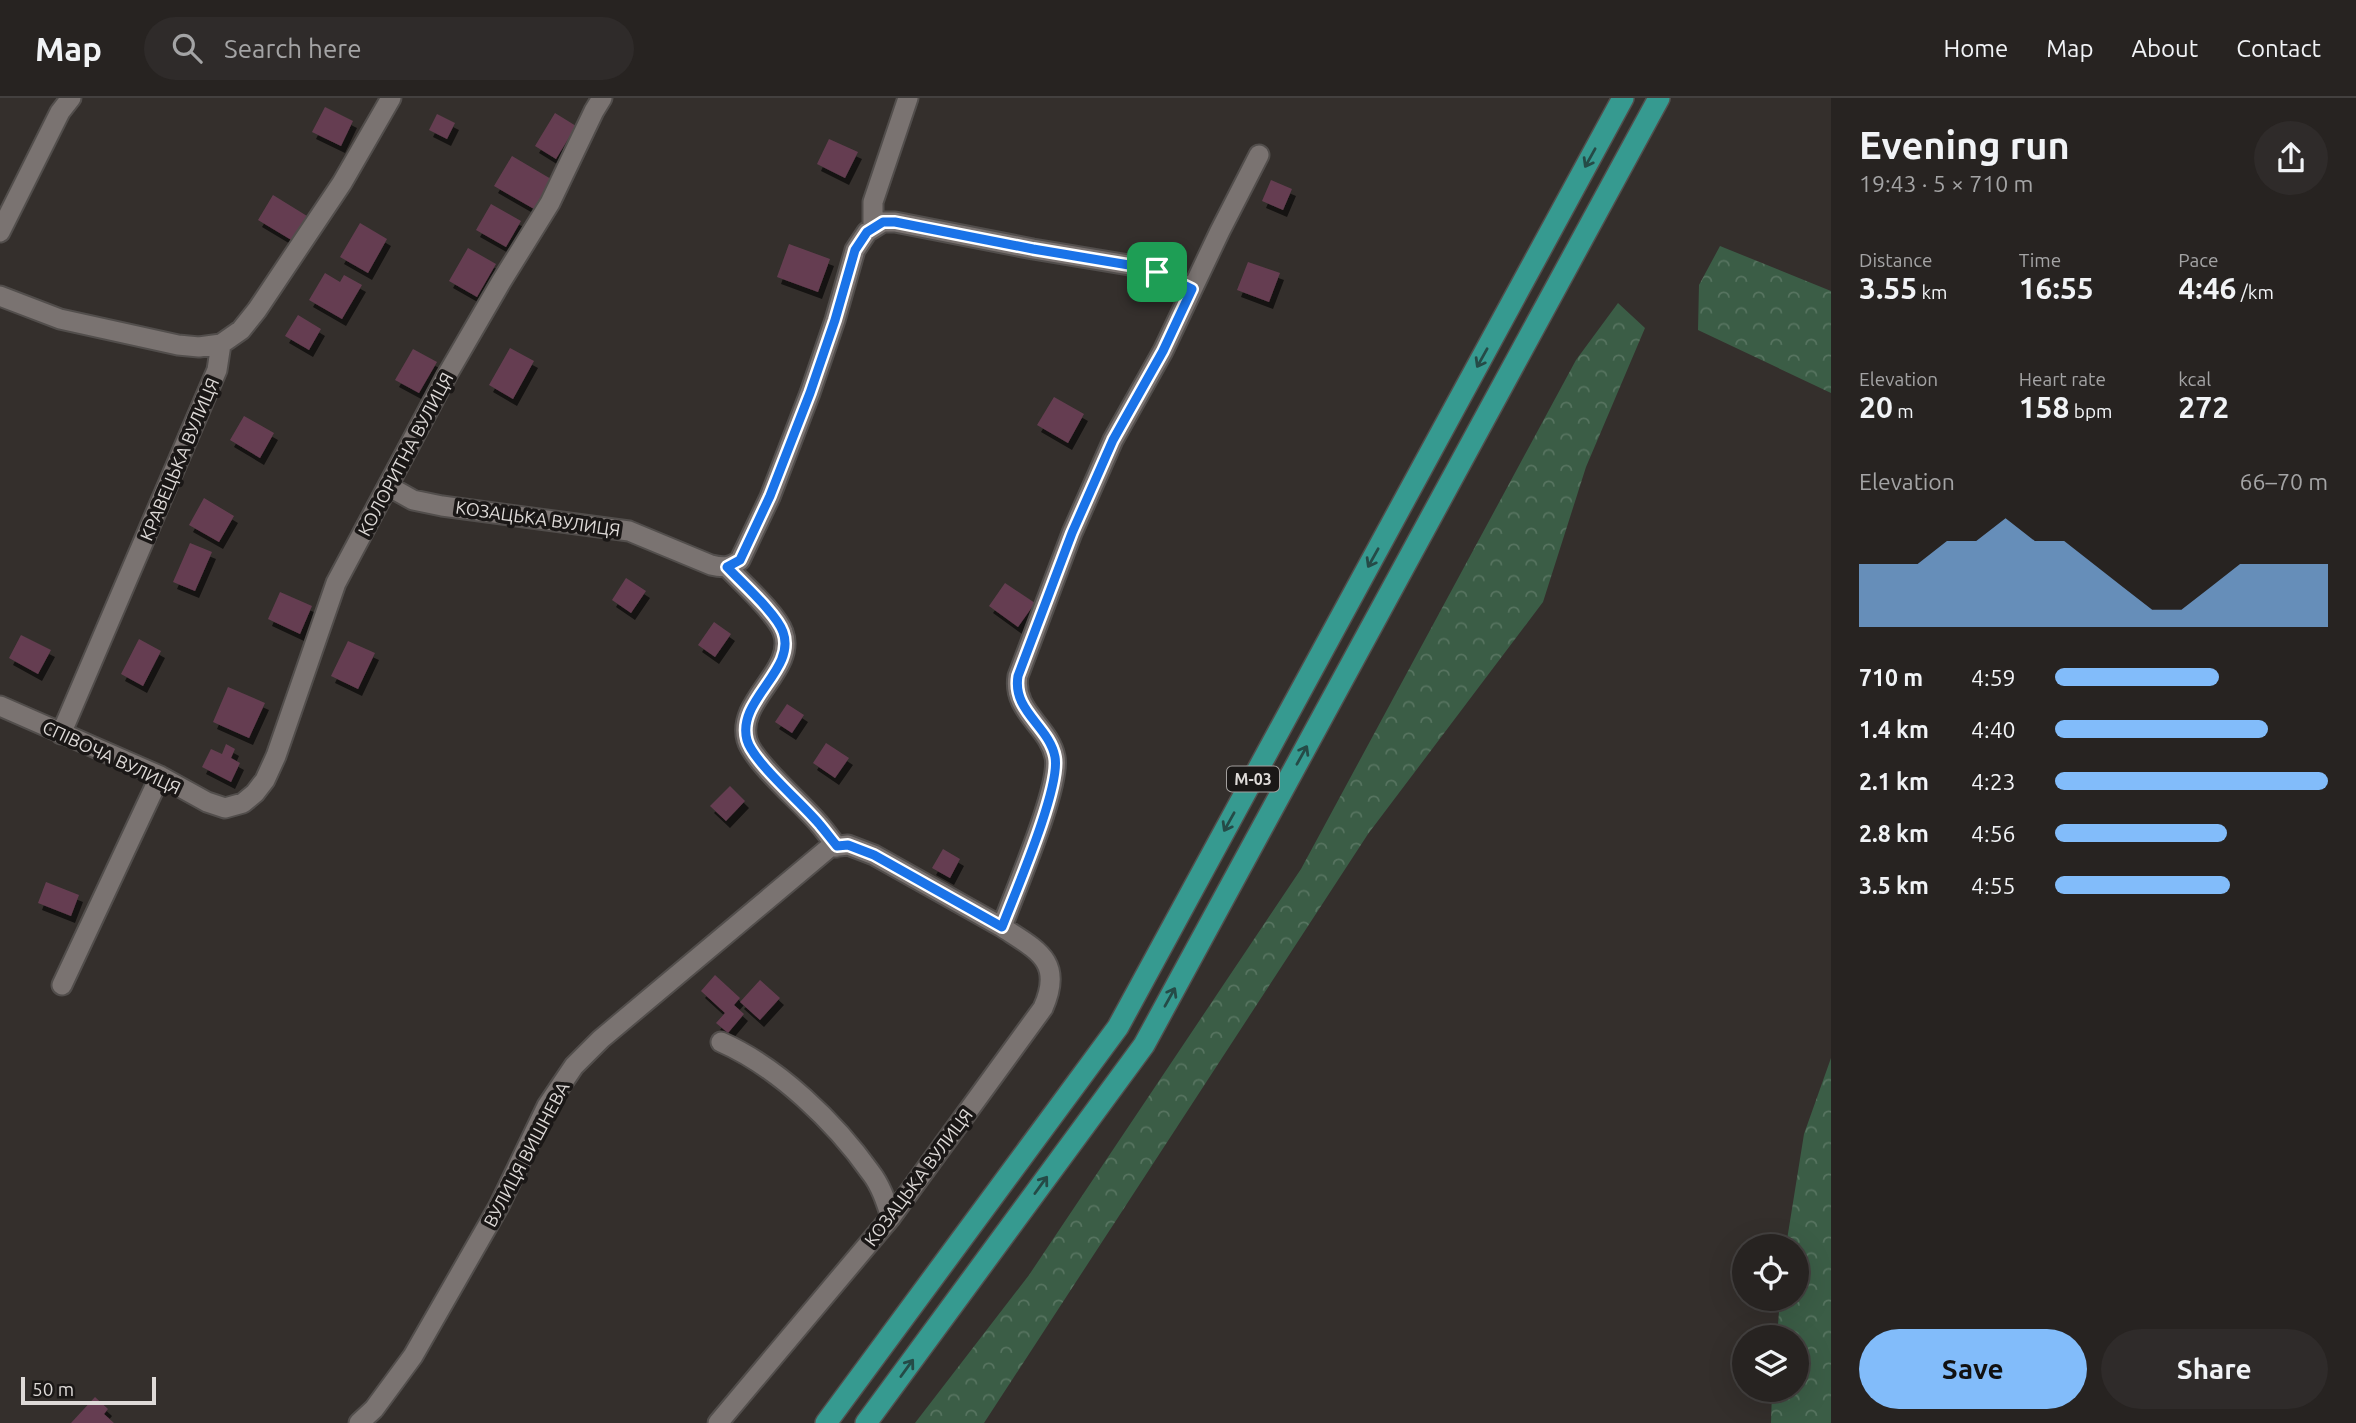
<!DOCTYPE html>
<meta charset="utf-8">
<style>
:root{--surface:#272321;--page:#2f2b2a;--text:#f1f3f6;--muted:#a4a4a5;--line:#43403f;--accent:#82bcfa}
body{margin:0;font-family:Ubuntu,sans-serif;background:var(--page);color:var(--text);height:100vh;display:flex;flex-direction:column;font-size:26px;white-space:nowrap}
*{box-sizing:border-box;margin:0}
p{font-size:23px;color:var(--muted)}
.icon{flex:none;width:38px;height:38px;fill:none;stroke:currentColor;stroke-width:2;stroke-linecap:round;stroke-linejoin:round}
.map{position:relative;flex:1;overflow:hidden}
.side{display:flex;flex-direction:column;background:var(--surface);width:525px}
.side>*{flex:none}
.controls{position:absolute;left:1732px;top:1136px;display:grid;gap:14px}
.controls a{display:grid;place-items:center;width:77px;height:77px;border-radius:50%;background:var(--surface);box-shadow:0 7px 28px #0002,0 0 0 2px var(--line);font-size:35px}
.scale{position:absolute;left:21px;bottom:18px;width:135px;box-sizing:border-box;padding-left:7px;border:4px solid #dedad8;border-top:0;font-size:19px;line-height:24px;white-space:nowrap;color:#dedad8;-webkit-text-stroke:5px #1a1716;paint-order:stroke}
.pin{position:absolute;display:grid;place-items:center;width:60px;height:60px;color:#fff;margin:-30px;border-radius:14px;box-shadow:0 4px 10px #0006}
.round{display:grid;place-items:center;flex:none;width:74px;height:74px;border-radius:37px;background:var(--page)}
.headline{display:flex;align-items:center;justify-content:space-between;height:119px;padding:0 28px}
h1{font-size:38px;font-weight:700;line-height:52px}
.stats{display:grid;grid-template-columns:repeat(3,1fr);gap:10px;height:119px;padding:7px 28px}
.stats div{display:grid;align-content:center}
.stats b{font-size:30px;font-weight:700}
.stats small{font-size:19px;font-weight:400}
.stats p{font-size:19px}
.chart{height:196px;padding:14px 28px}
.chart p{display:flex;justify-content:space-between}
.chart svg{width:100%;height:126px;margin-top:7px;fill:var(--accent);opacity:.7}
.button{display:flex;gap:14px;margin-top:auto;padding:14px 28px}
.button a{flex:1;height:80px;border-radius:42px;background:var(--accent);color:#111;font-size:28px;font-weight:700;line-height:80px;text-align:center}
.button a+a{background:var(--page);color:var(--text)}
ul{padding:0 28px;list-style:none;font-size:23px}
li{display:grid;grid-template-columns:112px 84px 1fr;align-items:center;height:52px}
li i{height:18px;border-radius:9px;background:var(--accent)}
header{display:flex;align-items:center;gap:42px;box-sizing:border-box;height:98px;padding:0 35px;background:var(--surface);border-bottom:2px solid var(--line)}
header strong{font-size:33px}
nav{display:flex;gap:38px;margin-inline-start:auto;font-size:24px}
.search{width:490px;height:63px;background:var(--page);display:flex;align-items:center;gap:18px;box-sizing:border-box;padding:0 24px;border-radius:38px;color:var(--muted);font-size:26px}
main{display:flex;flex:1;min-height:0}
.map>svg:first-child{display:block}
.forest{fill:url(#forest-crowns)}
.building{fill:#653e51;filter:url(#shadow)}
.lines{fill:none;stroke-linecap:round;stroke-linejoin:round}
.minor-casing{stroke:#524e4c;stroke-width:23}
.highway-casing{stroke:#524e4c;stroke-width:24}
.minor{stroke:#7a7371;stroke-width:19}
.highway{stroke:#369a90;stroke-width:21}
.oneway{stroke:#254b47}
.route-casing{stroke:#fff;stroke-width:14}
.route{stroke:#1a73e8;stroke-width:9}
.labels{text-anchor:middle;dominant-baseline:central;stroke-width:7;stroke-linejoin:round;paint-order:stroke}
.shield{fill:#1a1716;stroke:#a3a09e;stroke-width:2}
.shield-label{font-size:16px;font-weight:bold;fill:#dedad8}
.street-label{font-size:18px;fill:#dedad8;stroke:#1a1716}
</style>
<header>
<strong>Map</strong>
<div class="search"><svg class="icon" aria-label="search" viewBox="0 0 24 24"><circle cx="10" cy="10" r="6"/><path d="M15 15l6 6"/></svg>Search here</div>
<nav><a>Home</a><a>Map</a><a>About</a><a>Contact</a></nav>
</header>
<main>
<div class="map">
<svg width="1831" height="1325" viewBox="0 0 1831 1325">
<defs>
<pattern id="forest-crowns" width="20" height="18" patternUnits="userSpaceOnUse" patternTransform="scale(1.75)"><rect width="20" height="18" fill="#3b5d46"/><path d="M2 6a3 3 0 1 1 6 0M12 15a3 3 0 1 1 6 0" fill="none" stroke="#577460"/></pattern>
<filter id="shadow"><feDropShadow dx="4" dy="7" stdDeviation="0" flood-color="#0009"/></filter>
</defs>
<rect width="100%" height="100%" fill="#342f2c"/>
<!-- forest -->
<path class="forest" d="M1720,148l111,45v102l-133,-63 1,-45z
M1618,205l27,25 -59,139 -43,135 -175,232 -384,589h-69l114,-148 272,-406 275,-509z
M1831,960v365h-60l1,-33h25v-53h-20l3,-38 17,-1v-52h-11l18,-112z"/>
<!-- building -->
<path class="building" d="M325,9l28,14 -12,25 -29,-14z
M555,15l21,13 -20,33 -21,-13z
M437,16l18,9 -8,16 -18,-9z
M829,41l29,13 -13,26 -28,-14z
M512,58l39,23 -17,30 -40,-23z
M1271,82l21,9 -9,21 -21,-9z
M273,97l34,21 -14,25 -35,-21z
M491,106l30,17 -15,26 -30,-17z
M360,125l27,16 -19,34 -28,-16z
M789,146l41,15 -12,33 -41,-15z
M468,150l28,16 -19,33 -28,-16z
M1248,164l32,11 -11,29 -32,-12z
M325,175l15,9 4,-7 18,10 -20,34 -33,-19z
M298,217l23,14 -12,21 -24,-14z
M510,250l24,13 -21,38 -24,-14z
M413,251l24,13 -18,31 -24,-13z
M1054,299l30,17 -16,29 -31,-18z
M244,318l30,17 -14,25 -30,-18z
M204,400l30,18 -15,26 -30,-17z
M190,445l22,9 -17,39 -22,-9z
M626,480l20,13 -15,22 -19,-13z
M1005,485l30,20 -17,24 -29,-21z
M280,494l32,14 -12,28 -32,-15z
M714,524l17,12 -16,23 -17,-12z
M21,537l30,15 -13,24 -29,-16z
M139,541l22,12 -18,35 -22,-12z
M348,543l27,12 -17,36 -27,-13z
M228,589l37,16 -16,35 -36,-16z
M787,606l17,11 -12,18 -17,-11z
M826,645l23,15 -14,20 -22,-15z
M226,646l9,5 -4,9 9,5 -9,19 -29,-15 9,-18 11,5z
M730,688l15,15 -19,20 -16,-15z
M943,751l17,10 -10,19 -18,-10z
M46,784l33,13 -8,21 -33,-13z
M715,877l25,23 -6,7 10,9 -16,19 -12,-10 9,-10 -24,-22z
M760,882l20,18 -20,22 -20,-18z
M95,1299l13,12 -4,5 10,9h-43z"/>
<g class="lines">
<!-- minor casing -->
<g class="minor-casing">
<path id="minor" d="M873,130v-26l35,-104
M0,134l60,-120 11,-14
M0,198l60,23 118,26 21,2 22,-3
M388,388l25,14 29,6 187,25 82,34c12,3 19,3 29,-5l30,-63 40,-104 25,-73 20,-70 12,-18 16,-10h12l138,27 96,16 28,7 35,17
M727,469c14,15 50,47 56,65 14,38 -47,68 -36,108 6,22 57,65 73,85 6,7 11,14 17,22
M0,608l160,70 47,26 18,6 18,-5 12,-10 10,-13 11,-24 60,-173 111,-208 54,-93 49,-79 44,-92 8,-13
M61,636l156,-364 4,-26 20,-14 16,-20 85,-127 49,-85
M62,887l98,-209
M721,944c57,25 114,80 150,131 10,13 15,29 20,44
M359,1325l15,-14 39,-53 86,-150 48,-100 27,-40 27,-27 229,-192 18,-2 26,10 128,72
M718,1325l173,-206 152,-209c21,-47 -6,-58 -41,-81 12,-34 59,-141 53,-170 -6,-31 -43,-46 -37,-81l54,-143 41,-93 50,-89 57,-120 39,-76"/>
</g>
<!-- highway casing -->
<g class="highway-casing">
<path id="highway" d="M826,1325l292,-396 505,-929
M866,1325l278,-378 515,-947"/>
</g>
<!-- minor -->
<use href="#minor" class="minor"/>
<!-- highway -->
<use href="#highway" class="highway"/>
</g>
<!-- one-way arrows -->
<defs><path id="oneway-shaft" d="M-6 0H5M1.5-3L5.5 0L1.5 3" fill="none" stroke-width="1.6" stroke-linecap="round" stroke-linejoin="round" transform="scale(1.75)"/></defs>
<g class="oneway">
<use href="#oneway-shaft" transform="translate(1590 60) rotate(119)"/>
<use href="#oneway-shaft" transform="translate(1482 260) rotate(119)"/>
<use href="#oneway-shaft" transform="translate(1373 460) rotate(119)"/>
<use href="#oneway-shaft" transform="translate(1302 657) rotate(-61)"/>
<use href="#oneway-shaft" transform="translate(1229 724) rotate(119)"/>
<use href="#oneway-shaft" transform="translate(1170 899) rotate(-61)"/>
<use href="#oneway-shaft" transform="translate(1041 1087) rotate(-54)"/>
<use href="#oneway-shaft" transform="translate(907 1270) rotate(-54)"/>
</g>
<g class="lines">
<!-- route casing -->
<g class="route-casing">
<path id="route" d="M883,124h12l138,27 96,16 28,7 35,17 -29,62 -50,89 -41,93 -54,143c-6,35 31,50 37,81 6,30 -40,136 -53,170l-128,-72 -26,-10 -11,1c-6,-7 -11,-14 -17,-21 -16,-20 -67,-63 -73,-85 -11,-40 50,-70 36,-108 -6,-18 -42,-50 -56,-65l13,-7 30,-64 40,-103 25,-73 20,-70 12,-18z"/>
</g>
<!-- route -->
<use href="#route" class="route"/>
</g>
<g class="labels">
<!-- shield labels -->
<rect class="shield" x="1227" y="668.5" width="52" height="25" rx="5"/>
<g class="shield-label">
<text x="1253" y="681">М-03</text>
</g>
<!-- street labels -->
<g class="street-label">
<text transform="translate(405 356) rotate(-62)">КОЛОРИТНА ВУЛИЦЯ</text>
<text transform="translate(179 361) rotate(-67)">КРАВЕЦЬКА ВУЛИЦЯ</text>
<text transform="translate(538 420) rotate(8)">КОЗАЦЬКА ВУЛИЦЯ</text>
<text transform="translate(112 659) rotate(25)">СПІВОЧА ВУЛИЦЯ</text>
<text transform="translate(526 1056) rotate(-62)">ВУЛИЦЯ ВИШНЕВА</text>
<text transform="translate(918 1079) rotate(-53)">КОЗАЦЬКА ВУЛИЦЯ</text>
</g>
</g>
</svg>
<div class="controls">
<a><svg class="icon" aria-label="locate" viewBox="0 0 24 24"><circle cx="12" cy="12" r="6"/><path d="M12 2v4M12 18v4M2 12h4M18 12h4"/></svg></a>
<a><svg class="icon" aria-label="layers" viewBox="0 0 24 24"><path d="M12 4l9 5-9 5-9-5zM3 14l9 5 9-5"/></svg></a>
</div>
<div class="scale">50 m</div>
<div class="pin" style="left:1157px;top:174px;background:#1e9e55"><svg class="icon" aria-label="arrive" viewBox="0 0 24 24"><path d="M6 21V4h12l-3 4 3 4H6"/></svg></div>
</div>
<section class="side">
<div class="headline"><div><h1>Evening run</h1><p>19:43 · 5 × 710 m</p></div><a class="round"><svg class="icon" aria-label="share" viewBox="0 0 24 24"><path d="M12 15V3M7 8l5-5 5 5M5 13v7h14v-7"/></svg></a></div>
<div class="stats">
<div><p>Distance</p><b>3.55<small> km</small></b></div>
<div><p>Time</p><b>16:55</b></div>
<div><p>Pace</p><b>4:46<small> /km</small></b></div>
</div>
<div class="stats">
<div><p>Elevation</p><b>20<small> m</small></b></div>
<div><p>Heart rate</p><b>158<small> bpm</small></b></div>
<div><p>kcal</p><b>272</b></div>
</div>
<div class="chart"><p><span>Elevation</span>66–70 m</p>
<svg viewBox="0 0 160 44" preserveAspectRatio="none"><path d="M0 44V22L10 22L20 22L30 14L40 14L50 6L60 14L70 14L80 22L90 30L100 38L110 38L120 30L130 22L140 22L150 22L160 22V44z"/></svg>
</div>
<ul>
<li><b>710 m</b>4:59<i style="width:60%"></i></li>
<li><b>1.4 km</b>4:40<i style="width:78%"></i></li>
<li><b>2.1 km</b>4:23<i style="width:100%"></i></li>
<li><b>2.8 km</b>4:56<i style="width:63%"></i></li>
<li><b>3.5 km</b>4:55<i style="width:64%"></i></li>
</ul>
<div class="button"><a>Save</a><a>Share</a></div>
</section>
</main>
